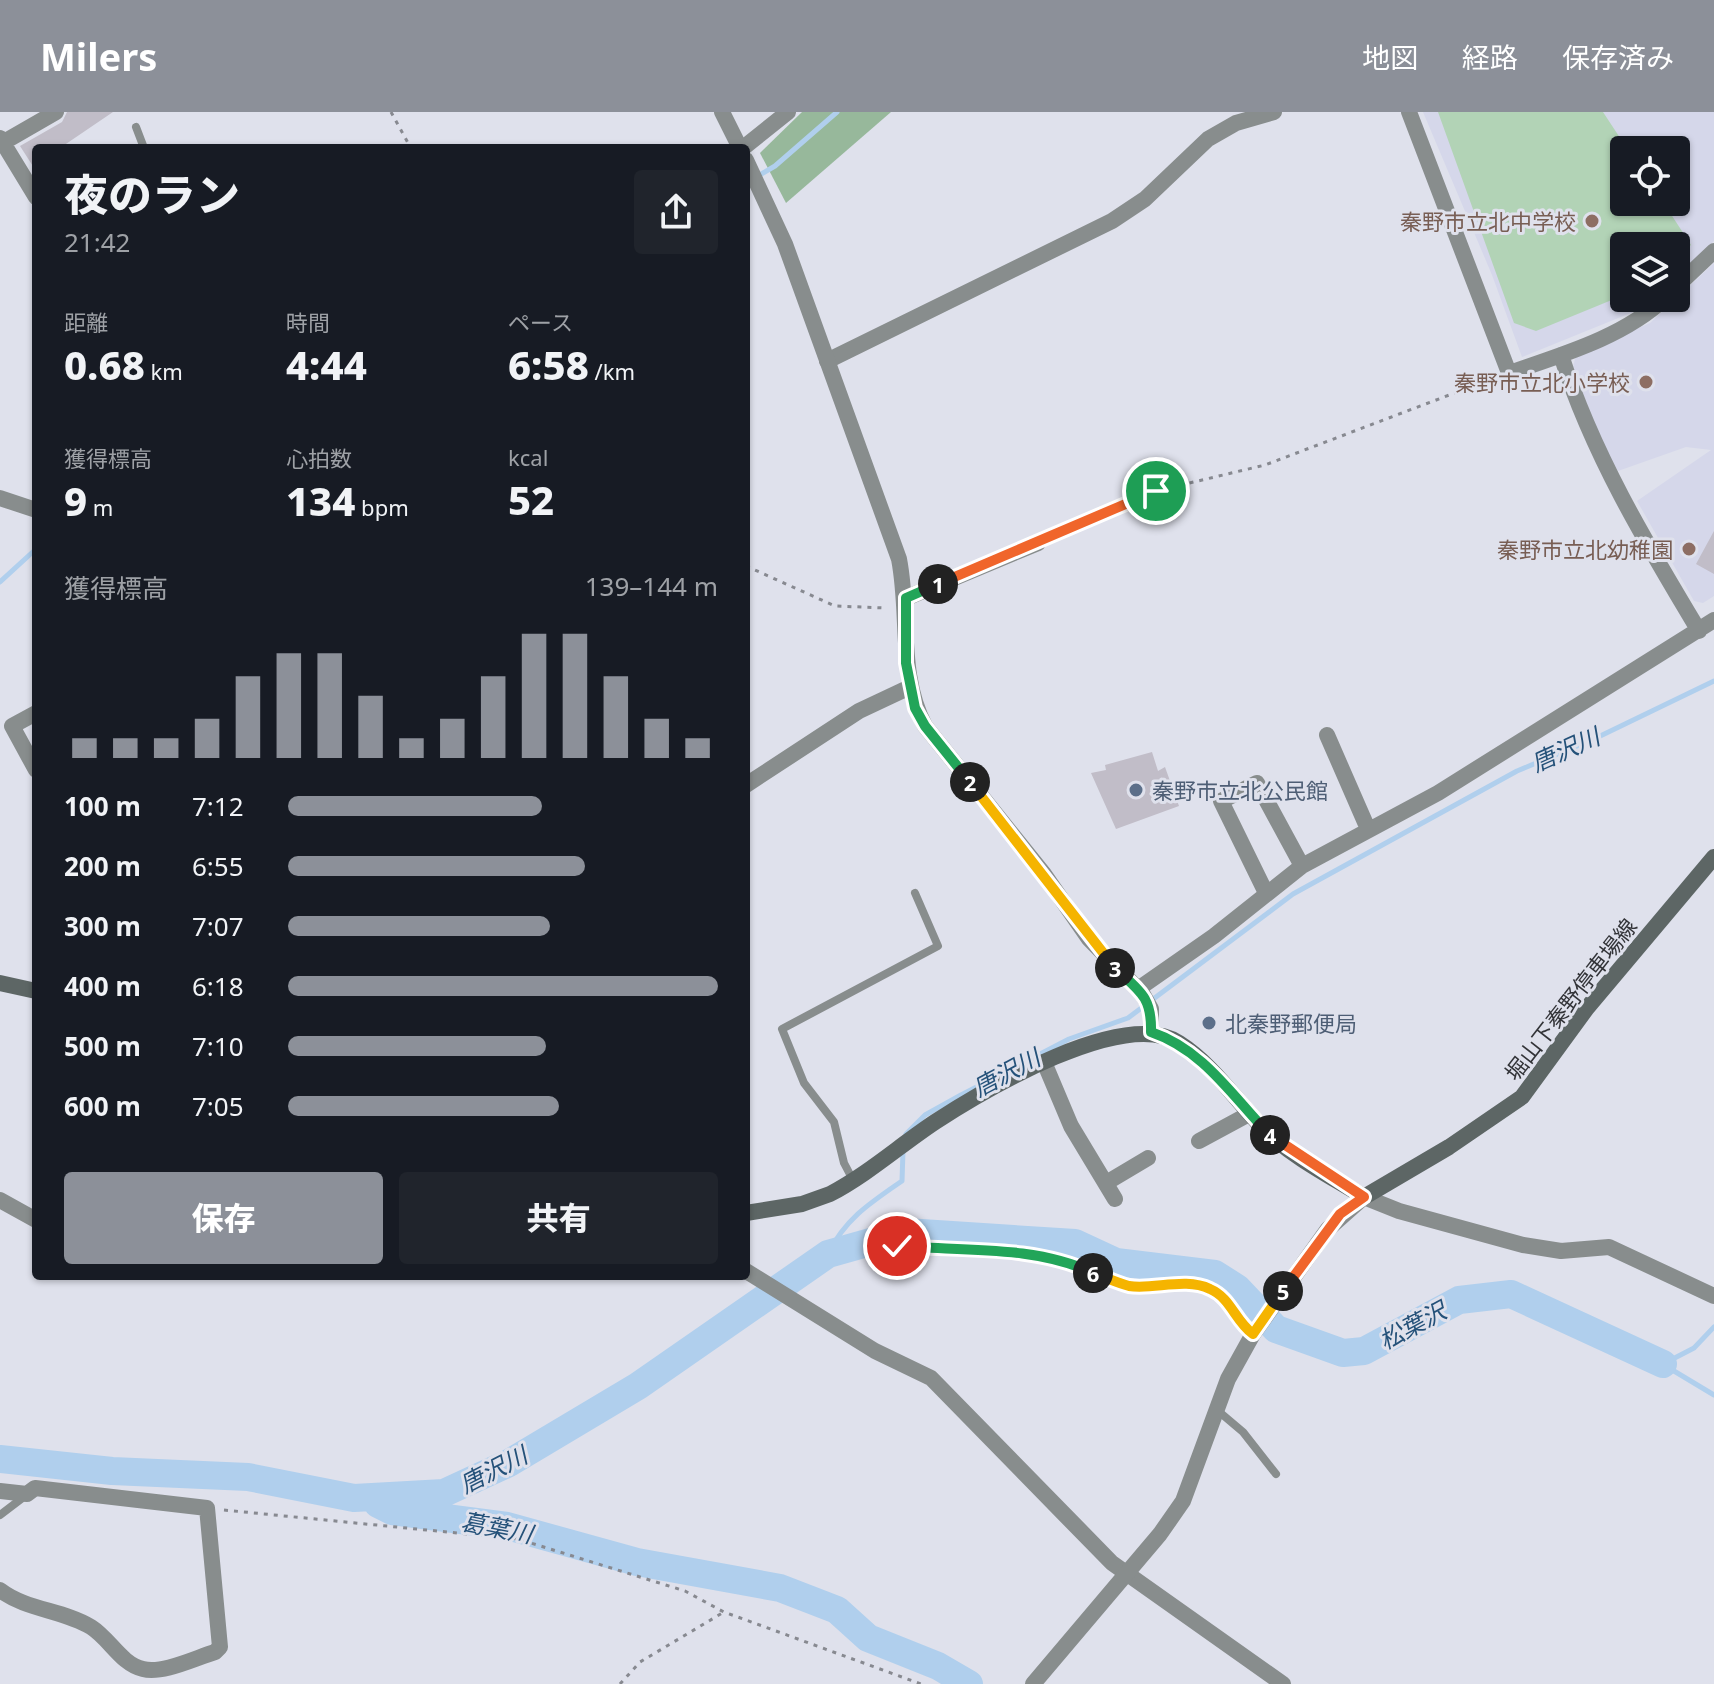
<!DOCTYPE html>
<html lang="ja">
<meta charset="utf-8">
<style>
:root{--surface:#171b24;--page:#20242c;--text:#f1f3f6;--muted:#9ea1a6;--accent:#8c9099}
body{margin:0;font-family:"Noto Sans","Noto Sans JP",sans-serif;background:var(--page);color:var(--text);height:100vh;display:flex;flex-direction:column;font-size:30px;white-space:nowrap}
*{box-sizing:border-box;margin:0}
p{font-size:26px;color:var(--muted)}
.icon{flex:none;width:44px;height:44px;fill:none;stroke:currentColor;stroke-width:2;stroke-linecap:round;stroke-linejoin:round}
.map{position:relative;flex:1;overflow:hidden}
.panel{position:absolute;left:32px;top:32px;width:718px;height:1136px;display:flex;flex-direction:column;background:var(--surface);border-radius:8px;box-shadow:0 2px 6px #0004}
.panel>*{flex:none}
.fabs{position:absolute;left:1610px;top:24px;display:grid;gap:16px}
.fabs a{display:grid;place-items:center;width:80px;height:80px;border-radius:8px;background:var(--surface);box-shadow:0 2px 6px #0004;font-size:40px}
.pin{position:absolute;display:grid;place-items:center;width:68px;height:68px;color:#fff;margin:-34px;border:4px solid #fff;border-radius:50%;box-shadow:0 2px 8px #0007}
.km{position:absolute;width:40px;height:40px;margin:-20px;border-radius:50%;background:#222;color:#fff;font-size:22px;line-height:40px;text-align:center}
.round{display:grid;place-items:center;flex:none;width:84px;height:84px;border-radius:8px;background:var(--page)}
.head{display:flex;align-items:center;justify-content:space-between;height:136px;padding:0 32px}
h1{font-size:44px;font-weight:800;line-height:60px}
.stats{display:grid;grid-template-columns:repeat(3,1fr);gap:12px;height:136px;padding:8px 32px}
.stats div{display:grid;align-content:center}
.stats b{font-size:40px;font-weight:800}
.stats small{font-size:22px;font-weight:400}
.stats p{font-size:22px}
.chart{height:224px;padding:16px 32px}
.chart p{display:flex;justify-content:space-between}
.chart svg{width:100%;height:144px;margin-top:8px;stroke:var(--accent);stroke-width:6}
.cta{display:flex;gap:16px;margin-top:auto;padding:16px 32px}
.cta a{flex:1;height:92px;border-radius:8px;background:var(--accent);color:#fff;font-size:32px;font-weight:800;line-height:92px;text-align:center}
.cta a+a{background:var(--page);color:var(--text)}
ul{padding:0 32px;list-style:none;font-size:26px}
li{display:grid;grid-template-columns:128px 96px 1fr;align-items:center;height:60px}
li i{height:20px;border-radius:10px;background:var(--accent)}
header{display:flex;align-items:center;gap:48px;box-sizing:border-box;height:112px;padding:0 40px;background:var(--accent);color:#fff}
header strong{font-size:38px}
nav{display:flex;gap:44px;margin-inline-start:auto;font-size:28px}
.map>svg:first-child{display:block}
.built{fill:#d5d7ea;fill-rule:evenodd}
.green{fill:#b2d3b6}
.forest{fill:#97b89b}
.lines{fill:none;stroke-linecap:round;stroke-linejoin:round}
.stream{stroke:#b0cfed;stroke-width:5}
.river{stroke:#b0cfed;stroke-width:28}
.building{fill:#c1bdc8}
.path{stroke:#878990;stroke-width:3;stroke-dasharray:4 6;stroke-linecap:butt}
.service{stroke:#888d8d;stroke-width:8}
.minor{stroke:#888d8d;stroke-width:16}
.tertiary{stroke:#888d8d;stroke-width:16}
.secondary{stroke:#5d6665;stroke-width:16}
.split-1-casing{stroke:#fff;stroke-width:16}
.split-2-casing{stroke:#fff;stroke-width:16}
.split-3-casing{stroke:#fff;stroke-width:16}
.split-4-casing{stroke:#fff;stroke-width:16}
.split-5-casing{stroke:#fff;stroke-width:16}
.split-6-casing{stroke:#fff;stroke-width:16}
.split-7-casing{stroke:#fff;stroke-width:16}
.split-1{stroke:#f0652b;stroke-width:10}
.split-2{stroke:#22a559;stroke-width:10}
.split-3{stroke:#f5b400;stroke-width:10}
.split-4{stroke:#22a559;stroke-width:10}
.split-5{stroke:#f0652b;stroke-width:10}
.split-6{stroke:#f5b400;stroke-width:10}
.split-7{stroke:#22a559;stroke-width:10}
.education-dot{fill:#8d6e63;stroke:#dfe1ec;stroke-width:3}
.service-dot{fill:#5c6f8a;stroke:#dfe1ec;stroke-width:3}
.labels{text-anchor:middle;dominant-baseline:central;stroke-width:6;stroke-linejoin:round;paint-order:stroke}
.education-label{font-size:22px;fill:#785e54;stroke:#dfe1ec;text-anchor:end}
.service-label{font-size:22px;fill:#4e5e75;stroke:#dfe1ec;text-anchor:start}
.street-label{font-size:22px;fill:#333438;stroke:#dfe1ec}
.water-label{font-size:24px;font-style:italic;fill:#245179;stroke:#dfe1ec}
</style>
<header>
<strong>Milers</strong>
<nav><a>地図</a><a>経路</a><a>保存済み</a></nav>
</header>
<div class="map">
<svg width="1714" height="1572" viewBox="0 0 1714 1572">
<rect width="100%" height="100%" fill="#dfe1ec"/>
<!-- built -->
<path class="built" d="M1423,0h291v129l-38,36v-31h-52v52h29l-10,10 -121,49 -30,-82zM1624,38h52v52h-52z
M1714,151v333l-11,7 -9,-2 -57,-100 74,-51 -25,-3 -68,24 -16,-27 -29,-77 3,-12 74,-32z"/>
<!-- green -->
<path class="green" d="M1438,0h165l25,38h-4v52h39l28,43 -15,12v-11h-52v49l-88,36 -22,-8z"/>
<!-- forest -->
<path class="forest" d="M802,0h89l-105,91 -26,-50z"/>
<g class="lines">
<!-- stream -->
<path class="stream" d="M746,71l29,-17 62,-54
M0,470l36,-33
M906,1022l19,-19 36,-20 108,-56 59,-21 165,-124 224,-123 77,-32 120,-58
M828,1142c17,-35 42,-51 74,-73l1,-30
M1663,1252l31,-16 20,-21
M1664,1253l50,30"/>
<!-- river -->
<path class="river" d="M0,1347l112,12 136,6 106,21 90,-5 65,-30 129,-77 190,-132 78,-22 169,11 41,19 99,12 22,14 39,41 67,24 21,-2 95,-51 52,-6 152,70
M378,1392l14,7 115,15 130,36 143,26 57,22 31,28 70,28 31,18"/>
</g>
<!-- building -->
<path class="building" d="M67,0h46l-53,36h-24v23l-16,-25 42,-24z
M1714,419v43l-18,-10z
M1152,640l6,19 7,-4 14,39 -63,23 -25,-56 15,-3 -1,-5z"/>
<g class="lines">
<!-- path -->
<path class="path" d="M391,0l17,31 -1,5
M1050,425l106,-46 109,-26 229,-87
M746,454l89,40 52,2
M885,1138l12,-4 173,15 62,26 61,-3 18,5 18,15 11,20
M224,1398l294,29 167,52 39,21 197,72
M620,1572l20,-22 84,-50"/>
<!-- service -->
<path class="service" d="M136,15l8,21
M854,1070l-10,-19 -10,-41 -30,-39 -22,-54 156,-83 -23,-53
M1217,1298l26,22 33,42
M0,1403l25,-19"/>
<!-- minor -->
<path class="minor" d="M1409,0l100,261c52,-18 115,-36 156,-75
M0,26l36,59
M4,30l52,-30
M743,36l45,-36
M1676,175l38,-36
M1561,243c31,98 85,188 138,276
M827,249l285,-140 33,-22 63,-60 28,-16 38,-11
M0,386l36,12
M906,486l132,-55
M36,601l-24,13 24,44
M1327,623l41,94
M746,673l113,-74 51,-24
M1266,781l-45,-92 36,-18 45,83
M1138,877l76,-53 88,-70 136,-73 276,-173
M1044,950l27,64 44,73
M1199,1029l50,-27
M1106,1071l42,-25
M1364,1085l35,14 124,34 38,6 48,-4 105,49
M0,1088l36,20
M746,1159l129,80 56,27 181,185 171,121
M0,1379l27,3 8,-6 172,20 13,139 -5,5c-20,6 -52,22 -72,17 -22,-5 -33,-30 -52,-42 -28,-17 -65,-17 -91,-37"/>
<!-- tertiary -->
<path class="tertiary" d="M722,0l18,36
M746,48l39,84 114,315c11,56 -1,116 26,167l119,148 45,65 53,54 9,16v23
M1033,1572l127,-150 23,-33 45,-122 25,-45 75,-105 36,-32"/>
<!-- secondary -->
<path class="secondary" d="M0,871l36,8
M746,1101l56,-9 28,-10c38,-20 69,-48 105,-72 49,-32 189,-115 244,-79 36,23 59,61 89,90 28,26 64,44 96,64l85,-50 73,-50 65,-89 127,-151"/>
</g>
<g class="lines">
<!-- split-1 casing -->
<g class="split-1-casing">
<path id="split-1" d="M938,472l218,-93"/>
</g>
<!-- split-2 casing -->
<g class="split-2-casing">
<path id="split-2" d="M938,472l-32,14v65l9,45 10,18 45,56"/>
</g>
<!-- split-3 casing -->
<g class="split-3-casing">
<path id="split-3" d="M970,670l145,186"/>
</g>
<!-- split-4 casing -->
<g class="split-4-casing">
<path id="split-4" d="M1115,856c25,23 37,29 36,64 53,18 81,64 119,103"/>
</g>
<!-- split-5 casing -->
<g class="split-5-casing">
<path id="split-5" d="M1270,1023l94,62 -24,17 -57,77"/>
</g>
<!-- split-6 casing -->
<g class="split-6-casing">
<path id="split-6" d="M1093,1161c12,4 24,10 36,13 25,4 56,-9 81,3 21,9 25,32 43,45l30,-43"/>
</g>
<!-- split-7 casing -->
<g class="split-7-casing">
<path id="split-7" d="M897,1134c63,5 139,-1 196,27"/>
</g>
<!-- split-1 -->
<use href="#split-1" class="split-1"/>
<!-- split-2 -->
<use href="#split-2" class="split-2"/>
<!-- split-3 -->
<use href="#split-3" class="split-3"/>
<!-- split-4 -->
<use href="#split-4" class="split-4"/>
<!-- split-5 -->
<use href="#split-5" class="split-5"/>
<!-- split-6 -->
<use href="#split-6" class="split-6"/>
<!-- split-7 -->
<use href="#split-7" class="split-7"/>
</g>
<!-- markers -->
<g class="education-dot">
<circle cx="1592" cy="109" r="8"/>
<circle cx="1646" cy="270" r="8"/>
<circle cx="1689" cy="437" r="8"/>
</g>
<g class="service-dot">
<circle cx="1136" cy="678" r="8"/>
<circle cx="1209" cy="911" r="8"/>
</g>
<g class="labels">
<!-- education labels -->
<g class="education-label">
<text x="1576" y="109">秦野市立北中学校</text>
<text x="1630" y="270">秦野市立北小学校</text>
<text x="1673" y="437">秦野市立北幼稚園</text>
</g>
<!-- service labels -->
<g class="service-label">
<text x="1152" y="678">秦野市立北公民館</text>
<text x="1225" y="911">北秦野郵便局</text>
</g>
<!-- street labels -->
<g class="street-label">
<text transform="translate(1570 887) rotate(-52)">堀山下秦野停車場線</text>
</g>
<!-- water labels -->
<g class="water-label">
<text transform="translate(1565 637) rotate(-24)">唐沢川</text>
<text transform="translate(1006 960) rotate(-28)">唐沢川</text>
<text transform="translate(1412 1213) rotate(-28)">松葉沢</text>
<text transform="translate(493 1357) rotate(-27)">唐沢川</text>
<text transform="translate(497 1415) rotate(11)">葛葉川</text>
</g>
</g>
</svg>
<div class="fabs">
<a><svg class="icon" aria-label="locate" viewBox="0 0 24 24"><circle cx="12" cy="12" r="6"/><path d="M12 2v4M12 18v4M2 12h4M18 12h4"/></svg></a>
<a><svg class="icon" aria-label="layers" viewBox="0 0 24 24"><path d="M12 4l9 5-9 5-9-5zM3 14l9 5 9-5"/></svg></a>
</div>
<div class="pin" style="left:1156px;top:379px;background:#1e9e55"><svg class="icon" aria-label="arrive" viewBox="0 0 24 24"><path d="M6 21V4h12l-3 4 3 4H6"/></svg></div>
<div class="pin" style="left:897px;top:1134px;background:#d93025"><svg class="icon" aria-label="check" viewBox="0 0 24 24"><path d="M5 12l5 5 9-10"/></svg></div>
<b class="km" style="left:938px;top:472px">1</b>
<b class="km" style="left:970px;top:670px">2</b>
<b class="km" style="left:1115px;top:856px">3</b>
<b class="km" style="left:1270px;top:1023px">4</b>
<b class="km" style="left:1283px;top:1179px">5</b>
<b class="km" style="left:1093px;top:1161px">6</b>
<section class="panel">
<div class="head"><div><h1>夜のラン</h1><p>21:42</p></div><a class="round"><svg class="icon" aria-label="share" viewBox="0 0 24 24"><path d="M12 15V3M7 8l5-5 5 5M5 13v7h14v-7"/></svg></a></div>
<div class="stats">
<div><p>距離</p><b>0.68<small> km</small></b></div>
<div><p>時間</p><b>4:44</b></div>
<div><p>ペース</p><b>6:58<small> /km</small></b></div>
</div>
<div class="stats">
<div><p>獲得標高</p><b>9<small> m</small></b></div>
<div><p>心拍数</p><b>134<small> bpm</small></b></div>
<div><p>kcal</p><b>52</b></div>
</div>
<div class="chart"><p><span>獲得標高</span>139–144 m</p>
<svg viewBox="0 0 160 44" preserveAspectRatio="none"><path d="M5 44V38M15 44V38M25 44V38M35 44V32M45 44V19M55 44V12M65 44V12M75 44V25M85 44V38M95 44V32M105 44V19M115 44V6M125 44V6M135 44V19M145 44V32M155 44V38"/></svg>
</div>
<ul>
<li><b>100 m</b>7:12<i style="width:59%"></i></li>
<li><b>200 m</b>6:55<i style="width:69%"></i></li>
<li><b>300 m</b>7:07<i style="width:61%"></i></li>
<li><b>400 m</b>6:18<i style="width:100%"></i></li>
<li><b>500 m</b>7:10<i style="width:60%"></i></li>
<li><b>600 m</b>7:05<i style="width:63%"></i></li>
</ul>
<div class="cta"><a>保存</a><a>共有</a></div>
</section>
</div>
